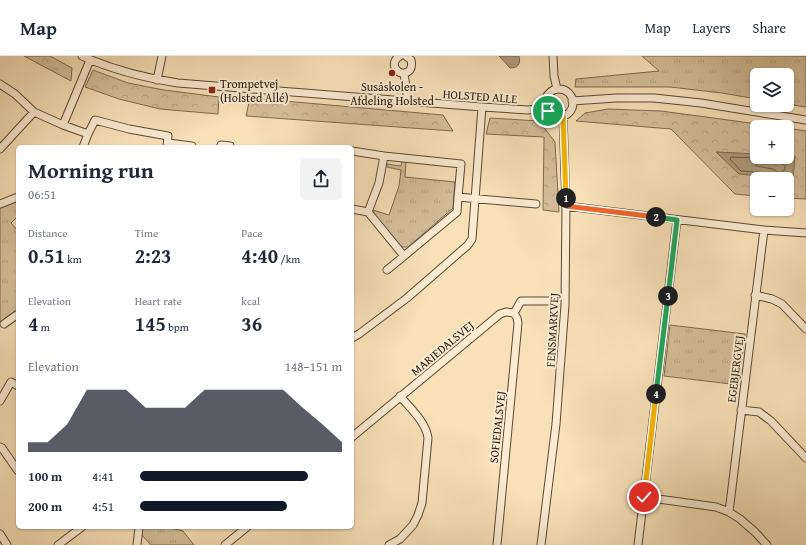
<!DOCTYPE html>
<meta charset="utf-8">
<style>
:root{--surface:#fff;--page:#f2f2f3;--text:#1f2937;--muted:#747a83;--line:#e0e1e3;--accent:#111827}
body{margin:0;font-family:"Gentium Book Plus",serif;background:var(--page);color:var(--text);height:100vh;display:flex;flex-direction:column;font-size:15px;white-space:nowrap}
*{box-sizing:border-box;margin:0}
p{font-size:13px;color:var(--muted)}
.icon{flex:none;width:22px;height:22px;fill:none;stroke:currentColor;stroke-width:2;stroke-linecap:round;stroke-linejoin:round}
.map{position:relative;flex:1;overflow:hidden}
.details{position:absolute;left:16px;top:89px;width:338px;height:384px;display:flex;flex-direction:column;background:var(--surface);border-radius:6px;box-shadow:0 1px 3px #0004}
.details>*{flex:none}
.tools{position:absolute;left:750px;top:12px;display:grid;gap:8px}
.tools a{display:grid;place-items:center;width:44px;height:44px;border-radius:6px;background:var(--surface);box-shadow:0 1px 3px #0004;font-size:20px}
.pin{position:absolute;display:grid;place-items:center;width:34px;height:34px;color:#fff;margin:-17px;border:2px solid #fff;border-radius:50%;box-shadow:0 1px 4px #0007}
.km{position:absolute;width:20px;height:20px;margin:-10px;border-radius:50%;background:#222;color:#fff;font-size:11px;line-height:20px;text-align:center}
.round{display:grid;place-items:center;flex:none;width:42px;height:42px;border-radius:6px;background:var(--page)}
.head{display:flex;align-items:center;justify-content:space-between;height:68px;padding:0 12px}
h1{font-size:22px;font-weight:700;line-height:30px}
.stats{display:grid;grid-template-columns:repeat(3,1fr);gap:6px;height:68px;padding:4px 12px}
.stats div{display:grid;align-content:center}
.stats b{font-size:20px;font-weight:700}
.stats small{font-size:11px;font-weight:400}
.stats p{font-size:11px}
.chart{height:112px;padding:8px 12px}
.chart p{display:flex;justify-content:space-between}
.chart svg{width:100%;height:72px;margin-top:4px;fill:var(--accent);opacity:.7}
ul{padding:0 12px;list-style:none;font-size:13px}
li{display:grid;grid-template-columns:64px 48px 1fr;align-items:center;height:30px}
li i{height:10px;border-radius:5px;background:var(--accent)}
header{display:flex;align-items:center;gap:24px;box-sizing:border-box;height:56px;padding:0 20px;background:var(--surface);border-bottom:1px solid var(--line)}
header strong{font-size:19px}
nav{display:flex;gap:22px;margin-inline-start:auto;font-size:14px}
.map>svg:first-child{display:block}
.grass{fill:url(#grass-tufts);stroke:#7b6a51}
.forest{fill:url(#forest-crowns);stroke:#7b6a51}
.water{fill:#af9c7c;stroke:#77674e}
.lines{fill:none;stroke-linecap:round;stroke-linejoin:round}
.shore{stroke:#685a42;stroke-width:1}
.minor-casing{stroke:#584934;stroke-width:9}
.minor{stroke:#faebd1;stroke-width:7}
.split-1-casing{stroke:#fff;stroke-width:8}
.split-2-casing{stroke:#fff;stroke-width:8}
.split-3-casing{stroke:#fff;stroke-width:8}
.split-4-casing{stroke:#fff;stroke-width:8}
.split-5-casing{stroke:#fff;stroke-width:8}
.split-1{stroke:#f5b400;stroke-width:5}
.split-2{stroke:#f0652b;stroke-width:5}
.split-3{stroke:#22a559;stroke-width:5}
.split-4{stroke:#22a559;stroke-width:5}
.split-5{stroke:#f5b400;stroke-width:5}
.poi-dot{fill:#8f2418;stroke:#faebd1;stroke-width:1.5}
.labels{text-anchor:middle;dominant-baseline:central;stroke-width:4;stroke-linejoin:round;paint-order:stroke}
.poi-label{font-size:12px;fill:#221708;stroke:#faebd1;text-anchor:start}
.street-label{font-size:12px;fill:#221708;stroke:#faebd1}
</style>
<header>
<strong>Map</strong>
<nav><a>Map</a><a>Layers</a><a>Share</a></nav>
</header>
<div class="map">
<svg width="806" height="489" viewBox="0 0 806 489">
<defs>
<pattern id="grass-tufts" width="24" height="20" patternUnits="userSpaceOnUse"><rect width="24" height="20" fill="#d4be9a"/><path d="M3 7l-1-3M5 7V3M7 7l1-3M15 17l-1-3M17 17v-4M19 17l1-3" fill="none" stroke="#b6a383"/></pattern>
<pattern id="forest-crowns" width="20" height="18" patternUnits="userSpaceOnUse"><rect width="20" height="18" fill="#d4be9a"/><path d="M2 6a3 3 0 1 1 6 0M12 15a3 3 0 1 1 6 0" fill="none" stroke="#b6a383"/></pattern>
</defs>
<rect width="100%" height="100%" fill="#f8e0b8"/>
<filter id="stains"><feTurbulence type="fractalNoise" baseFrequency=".005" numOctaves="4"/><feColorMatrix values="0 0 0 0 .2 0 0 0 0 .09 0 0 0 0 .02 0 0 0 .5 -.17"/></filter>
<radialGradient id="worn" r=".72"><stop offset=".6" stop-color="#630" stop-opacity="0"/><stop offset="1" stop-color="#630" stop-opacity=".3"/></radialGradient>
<!-- grass -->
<path class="grass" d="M642,0h164v51l-19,-3v-29h-30v24l-35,-6 -52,-6h-95l1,-8 83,-8z
M402,105l4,1 -1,15 50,5 -2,26 -45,39h-6l-29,-34v-3l16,5 10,-29 2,-16 -14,-3v-3l14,2z
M18,142v18l-7,7 7,8v79l-16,11 -2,3v-117z
M670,269l75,9 -6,51 -75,-9z
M142,471h25l16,4 11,14h-43l-10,-11z"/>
<!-- forest -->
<path class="forest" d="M24,0h26l22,12 -1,13z
M93,14l35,13 36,7 55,7 -1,17 -58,-5 -41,-10 -34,-12z
M250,42l193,17 10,16 -207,-15z
M608,53l53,2 119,16h-23v30h30v-29l19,3v68l-19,-1v-19h-30v17l-22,-2 -64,-65 -95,-8 9,-8z
M490,62l49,3 16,21 4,70 -16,-2 1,-73 -58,-3z"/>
<!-- water -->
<path class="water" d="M499,0h20c2,8 -1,12 -9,12z
M716,96l41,2v3l38,-1 -2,23 -54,-5z"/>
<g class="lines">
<!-- shore -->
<path class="shore" d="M759,101l-3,1 -25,-1 -1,2 11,12 29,2 4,2v4
M765,101l-3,4 -6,3v2l17,3 6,4 6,-3v-4l-5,-5 -2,-4"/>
<!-- minor casing -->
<g class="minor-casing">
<path id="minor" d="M82,0c31,14 63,22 96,27l304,24 46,3 18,-2
M400,0c-14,8 1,24 10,14 2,-3 2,-6 1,-10l-5,-4
M553,0l1,20 3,13
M404,17l4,28
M157,24l5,-24
M0,28l15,10 19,18 29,13
M545 47a14 14 0 1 1 28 0a14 14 0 1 1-28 0Z
M572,45l44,-3h38l47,5 105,17
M88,78l-25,-9 27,-65
M168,87l24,3
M221,89l9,1v1
M83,91l5,-13 7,-14 34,9 39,7 -1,11
M0,93l34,-37
M352,95l32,5
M0,148l18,-7
M566,150l198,24 42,3
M352,153l16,3 36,44 53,-44 1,-15
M368,156l11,-29 5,-27 77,8 -3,33 78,7
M387,214l17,-14
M755,239l17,4 10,5 24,25
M4,268l14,-10
M352,282l7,-4 48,-36 61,-53 4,-6 10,-132
M0,345l11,-19 7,4
M741,354l18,2 12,9 35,37
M352,381l148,-123 6,-2 8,1 7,-12h32
M0,391l2,1 16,23
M644,441l72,10 13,5 11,7 15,13 12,13
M729,456l35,-282
M0,478l7,11
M58,489l24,-18
M137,489l2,-18
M225,489l22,-18
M389,489l11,-6 13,-14 5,-10 4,-12 6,-65c-2,-16 -18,-30 -28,-42
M497,489l21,-222 -1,-5 -3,-5
M541,489l15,-121 9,-119 1,-99 -3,-90
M638,489l39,-325"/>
</g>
<!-- minor -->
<use href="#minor" class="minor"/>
</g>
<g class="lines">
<!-- split-1 casing -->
<g class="split-1-casing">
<path id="split-1" d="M548,55l6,5h9l3,82"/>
</g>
<!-- split-2 casing -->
<g class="split-2-casing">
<path id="split-2" d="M566,142v8l90,11"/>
</g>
<!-- split-3 casing -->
<g class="split-3-casing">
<path id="split-3" d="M656,161l21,3 -9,76"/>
</g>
<!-- split-4 casing -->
<g class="split-4-casing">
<path id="split-4" d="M656,338l12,-98"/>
</g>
<!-- split-5 casing -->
<g class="split-5-casing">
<path id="split-5" d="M644,441l12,-103"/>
</g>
<!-- split-1 -->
<use href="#split-1" class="split-1"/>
<!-- split-2 -->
<use href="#split-2" class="split-2"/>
<!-- split-3 -->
<use href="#split-3" class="split-3"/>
<!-- split-4 -->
<use href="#split-4" class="split-4"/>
<!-- split-5 -->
<use href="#split-5" class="split-5"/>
</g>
<!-- markers -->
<g class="poi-dot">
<circle cx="392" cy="17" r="4"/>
<rect x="208" y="30" width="8" height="8" rx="2"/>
</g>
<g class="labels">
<!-- poi labels -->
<g class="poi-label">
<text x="220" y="27">Trompetvej<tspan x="220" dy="14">(Holsted Allé)</tspan></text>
<text x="392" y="30" text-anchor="middle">Susåskolen -<tspan x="392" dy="14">Afdeling Holsted</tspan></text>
</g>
<!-- street labels -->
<g class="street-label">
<text transform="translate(480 40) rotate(4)">HOLSTED ALLE</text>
<text transform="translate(552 274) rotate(-87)">FENSMARKVEJ</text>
<text transform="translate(442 292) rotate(-40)">MARIEDALSVEJ</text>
<text transform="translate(735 313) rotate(-83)">EGEBJERGVEJ</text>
<text transform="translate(497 371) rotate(-84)">SOFIEDALSVEJ</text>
</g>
</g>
<rect width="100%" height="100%" filter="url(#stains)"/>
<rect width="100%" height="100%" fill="url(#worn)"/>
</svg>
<div class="tools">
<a><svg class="icon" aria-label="layers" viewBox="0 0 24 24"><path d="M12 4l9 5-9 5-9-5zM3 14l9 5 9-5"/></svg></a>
<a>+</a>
<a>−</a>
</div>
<div class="pin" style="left:548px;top:55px;background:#1e9e55"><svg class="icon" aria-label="arrive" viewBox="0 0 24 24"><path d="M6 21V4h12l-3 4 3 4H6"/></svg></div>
<div class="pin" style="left:644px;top:441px;background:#d93025"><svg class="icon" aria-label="check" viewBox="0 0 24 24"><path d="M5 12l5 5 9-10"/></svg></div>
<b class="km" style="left:566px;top:142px">1</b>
<b class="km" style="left:656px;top:161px">2</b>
<b class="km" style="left:668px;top:240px">3</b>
<b class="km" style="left:656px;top:338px">4</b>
<section class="details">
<div class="head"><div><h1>Morning run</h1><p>06:51</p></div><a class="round"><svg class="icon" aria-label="share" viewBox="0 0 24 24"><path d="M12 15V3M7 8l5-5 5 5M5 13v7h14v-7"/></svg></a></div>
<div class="stats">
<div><p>Distance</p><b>0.51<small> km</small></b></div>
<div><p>Time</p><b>2:23</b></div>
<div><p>Pace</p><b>4:40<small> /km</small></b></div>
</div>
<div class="stats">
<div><p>Elevation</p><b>4<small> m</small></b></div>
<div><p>Heart rate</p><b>145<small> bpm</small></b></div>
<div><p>kcal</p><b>36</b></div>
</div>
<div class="chart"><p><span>Elevation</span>148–151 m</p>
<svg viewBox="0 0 160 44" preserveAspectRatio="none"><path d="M0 44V38L10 38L20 27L30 6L40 6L50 6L60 17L70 17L80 17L90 6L100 6L110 6L120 6L130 6L140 17L150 27L160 38V44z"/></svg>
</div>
<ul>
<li><b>100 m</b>4:41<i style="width:83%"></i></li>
<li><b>200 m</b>4:51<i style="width:73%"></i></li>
</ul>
</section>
</div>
